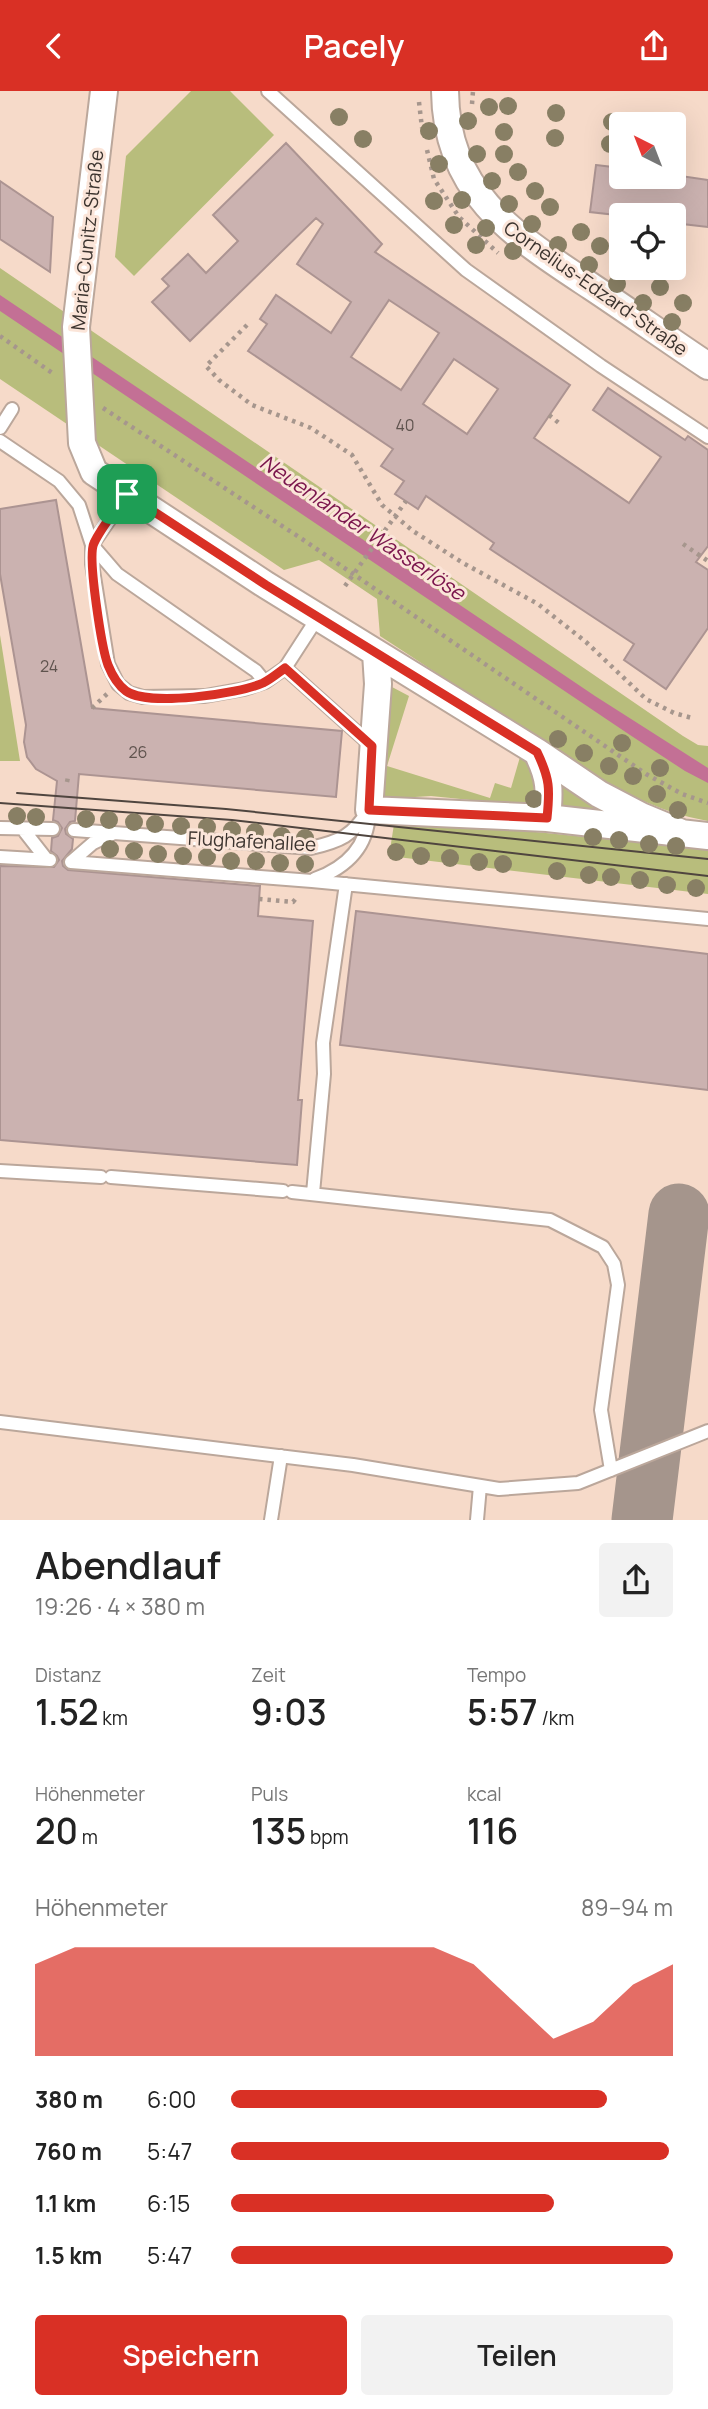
<!DOCTYPE html>
<html lang="de">
<meta charset="utf-8">
<style>
:root{--surface:#fff;--page:#f2f2f2;--text:#222;--muted:#767676;--accent:#d93025}
body{margin:0;font-family:Manrope,sans-serif;background:var(--page);color:var(--text);height:100vh;display:flex;flex-direction:column;font-size:26px;white-space:nowrap}
*{box-sizing:border-box;margin:0}
p{font-size:23px;color:var(--muted)}
.icon{flex:none;width:38px;height:38px;fill:none;stroke:currentColor;stroke-width:2;stroke-linecap:round;stroke-linejoin:round}
.map{position:relative;height:1429px;overflow:hidden}
.side{display:flex;flex-direction:column;background:var(--surface);flex:1}
.side>*{flex:none}
.needle{width:46px;rotate:318deg}
.fabs{position:absolute;left:609px;top:21px;display:grid;gap:14px}
.fabs a{display:grid;place-items:center;width:77px;height:77px;border-radius:7px;background:var(--surface);box-shadow:0 7px 28px #0002;font-size:35px}
.pin{position:absolute;display:grid;place-items:center;width:60px;height:60px;color:#fff;margin:-30px;border-radius:14px;box-shadow:0 4px 10px #0006}
.round{display:grid;place-items:center;flex:none;width:74px;height:74px;border-radius:7px;background:var(--page)}
.head{display:flex;align-items:center;justify-content:space-between;height:119px;padding:0 35px}
h1{font-size:38px;font-weight:600;line-height:52px}
.metrics{display:grid;grid-template-columns:repeat(3,1fr);gap:10px;height:119px;padding:7px 35px}
.metrics div{display:grid;align-content:center}
.metrics b{font-size:35px;font-weight:600}
.metrics small{font-size:19px;font-weight:400}
.metrics p{font-size:19px}
.chart{height:196px;padding:14px 35px}
.chart p{display:flex;justify-content:space-between}
.chart svg{width:100%;height:126px;margin-top:7px;fill:var(--accent);opacity:.7}
.primary-button{display:flex;gap:14px;margin-top:auto;padding:14px 35px}
.primary-button a{flex:1;height:80px;border-radius:7px;background:var(--accent);color:#fff;font-size:28px;font-weight:600;line-height:80px;text-align:center}
.primary-button a+a{background:var(--page);color:var(--text)}
ul{padding:0 35px;list-style:none;font-size:23px}
li{display:grid;grid-template-columns:112px 84px 1fr;align-items:center;height:52px}
li i{height:18px;border-radius:9px;background:var(--accent)}
header{display:flex;justify-content:space-between;align-items:center;height:91px;padding:0 35px;background:var(--accent);color:#fff;font-size:32px;font-weight:600}
.map>svg:first-child{display:block}
.built{fill:#f6dac9;fill-rule:evenodd}
.green{fill:#b8bd7c}
.water{fill:#c37095}
.lines{fill:none;stroke-linecap:round;stroke-linejoin:round}
.taxiway{stroke:#a5958c;stroke-width:61}
.building{fill:#cbb2b0;stroke:#ac9492;stroke-width:2;fill-rule:evenodd}
.lane-casing{stroke:#bba79b;stroke-width:16}
.street-casing{stroke:#bba79b;stroke-width:30}
.path{stroke:#a6968d;stroke-width:4.5;stroke-dasharray:3.5 5;stroke-linecap:butt}
.lane{stroke:#fff;stroke-width:12}
.street{stroke:#fff;stroke-width:26}
.tram{stroke:#4f453f;stroke-width:2}
.tree{fill:#887f64}
.route-casing{stroke:#fff;stroke-width:14}
.route{stroke:#d93025;stroke-width:9}
.labels{text-anchor:middle;dominant-baseline:central;stroke-width:6;stroke-linejoin:round;paint-order:stroke}
.number-label{font-size:16px;fill:#5f534e}
.street-label{font-size:19px;fill:#3b332e;stroke:#fbe5d9}
.water-label{font-size:21px;font-style:italic;fill:#7a154c;stroke:#fbe5d9}
</style>
<header><svg class="icon" aria-label="back" viewBox="0 0 24 24"><path d="M15 5l-7 7 7 7"/></svg>Pacely<svg class="icon" aria-label="share" viewBox="0 0 24 24"><path d="M12 15V3M7 8l5-5 5 5M5 13v7h14v-7"/></svg></header>
<div class="map">
<svg width="708" height="1429" viewBox="0 0 708 1429">
<rect width="100%" height="100%" fill="#fbe5d9"/>
<!-- built -->
<path class="built" d="M0,0h708v1429h-708zM621,33h53v53h-53zM621,124h53v53h-53z"/>
<!-- green -->
<path class="green" d="M191,0h39l44,44 -140,141 -19,-19 11,-101z
M0,177l683,468 15,9 10,1v75c-72,-13 -129,-54 -190,-94 -46,-30 -92,-61 -138,-91l-3,-37 -58,-39 -35,10 -284,-191z
M0,544l20,126h-20z
M392,596l17,9 -22,70 103,32 5,-15 16,5 9,-31 19,10 2,40 -110,-11 -48,3 -2,-18z
M556,684l76,45 -76,-12z
M395,727l313,31v45l-319,-38z"/>
<!-- water -->
<path class="water" d="M0,204l595,401 113,72v15l-23,-12 -55,-36 -630,-424z"/>
<g class="lines">
<!-- taxiway -->
<path class="taxiway" d="M642,1429l37,-306"/>
</g>
<!-- building -->
<path class="building" d="M286,52l96,101 -7,8 195,133 -36,53 95,65 32,-46 -68,-47 15,-22 77,52 3,-4 20,14v96l-12,16 12,8v58l-42,61 -42,-29 10,-16 -144,-95 4,-6 -68,-47 -8,13 -23,-15 9,-13 -23,-15 12,-17 -145,-98 19,-27 -7,-5 16,-24 55,38 20,-31 -54,-38 26,-40 -7,-6 -126,123 -38,-39 17,-16 -7,-7 26,-25 18,19 32,-32 -25,-26zM389,209l50,33 -38,57 -50,-33zM454,268l44,30 -31,45 -44,-30z
M596,74l25,3v9l53,-2 34,5v47l-34,-4v-8h-58l-26,-3z
M0,90l53,36 -3,55 -50,-33z
M56,409l36,208 250,23 -6,66 -257,-23 -4,47 -5,1 -5,7 1,5 7,5 -1,10 -10,12 1,5 5,4 192,16 -2,30 55,5 -15,179h4l-5,65 -297,-25v-274l54,1 5,-7 -2,-4 -6,-5 1,-13 6,-2 4,-8 -4,-6 -5,-2 4,-39 -21,-12 -9,-12 -3,-15 2,-17 -26,-151v-65z
M356,820l352,43v136l-368,-45z"/>
<g class="lines">
<!-- lane casing -->
<g class="lane-casing">
<path id="lane" d="M268,0l198,179 135,96 107,71
M0,337l12,-19
M0,350l59,40 20,24 13,40v19l16,100 10,20 11,9 14,4 62,-1 39,-7 21,-7 20,-14 33,-51
M127,403l-35,51 25,29 139,97 9,11
M285,577l87,78
M0,737l53,1
M22,737l25,32
M74,739l237,18c30,-7 41,-12 58,-38
M0,766l50,3
M71,771l241,19 396,38
M71,771l22,-19 21,-10
M315,788c30,-11 52,-31 54,-65
M0,1080l101,6
M111,1086l172,14
M292,1101l258,28 53,27 11,17 4,21 -17,125 10,60
M313,1102l11,-119 -1,-31 23,-159
M0,1331l353,43 146,24 79,-6 130,-52
M271,1429l10,-64
M477,1429l3,-34"/>
</g>
<!-- street casing -->
<g class="street-casing">
<path id="street" d="M104,0l-28,236 6,116 12,29 172,113 271,167 62,42 42,22 41,17
M445,0c1,103 70,145 147,196 39,26 77,53 116,79
M376,562l2,31 -9,126 178,8 161,18
M537,661c13,26 13,38 10,66"/>
</g>
<!-- path -->
<path class="path" d="M419,11l3,26
M472,13l1,-13
M427,59l7,29 25,38 39,36
M247,234l-41,41 13,14 33,25 59,23 41,27 30,50 31,26 50,32 75,41 48,38 60,57 28,14 18,5
M0,245l55,39
M103,317l199,131 344,235 36,20 26,9
M549,324l11,9
M683,453l25,17
M345,495l61,-85
M92,617l15,-14
M67,691l1,-5
M259,808l34,3 5,-6"/>
<!-- lane -->
<use href="#lane" class="lane"/>
<!-- street -->
<use href="#street" class="street"/>
<!-- tram -->
<path class="tram" d="M17,702l209,16 482,50
M0,712l232,17 476,56"/>
</g>
<!-- trees -->
<g class="tree">
<circle cx="508" cy="15" r="9"/>
<circle cx="489" cy="16" r="9"/>
<circle cx="556" cy="22" r="9"/>
<circle cx="339" cy="26" r="9"/>
<circle cx="468" cy="30" r="9"/>
<circle cx="612" cy="31" r="9"/>
<circle cx="429" cy="40" r="9"/>
<circle cx="504" cy="41" r="9"/>
<circle cx="555" cy="47" r="9"/>
<circle cx="363" cy="48" r="9"/>
<circle cx="610" cy="53" r="9"/>
<circle cx="477" cy="63" r="9"/>
<circle cx="504" cy="63" r="9"/>
<circle cx="439" cy="73" r="9"/>
<circle cx="518" cy="81" r="9"/>
<circle cx="492" cy="90" r="9"/>
<circle cx="535" cy="100" r="9"/>
<circle cx="462" cy="109" r="9"/>
<circle cx="434" cy="110" r="9"/>
<circle cx="509" cy="113" r="9"/>
<circle cx="550" cy="116" r="9"/>
<circle cx="532" cy="133" r="9"/>
<circle cx="454" cy="134" r="9"/>
<circle cx="486" cy="137" r="9"/>
<circle cx="581" cy="141" r="9"/>
<circle cx="476" cy="154" r="9"/>
<circle cx="558" cy="154" r="9"/>
<circle cx="600" cy="155" r="9"/>
<circle cx="513" cy="160" r="9"/>
<circle cx="589" cy="174" r="9"/>
<circle cx="617" cy="193" r="9"/>
<circle cx="660" cy="196" r="9"/>
<circle cx="643" cy="212" r="9"/>
<circle cx="683" cy="212" r="9"/>
<circle cx="672" cy="231" r="9"/>
<circle cx="558" cy="648" r="9"/>
<circle cx="622" cy="652" r="9"/>
<circle cx="584" cy="662" r="9"/>
<circle cx="609" cy="675" r="9"/>
<circle cx="660" cy="677" r="9"/>
<circle cx="633" cy="685" r="9"/>
<circle cx="657" cy="703" r="9"/>
<circle cx="534" cy="708" r="9"/>
<circle cx="678" cy="719" r="9"/>
<circle cx="17" cy="725" r="9"/>
<circle cx="36" cy="726" r="9"/>
<circle cx="86" cy="728" r="9"/>
<circle cx="109" cy="729" r="9"/>
<circle cx="134" cy="731" r="9"/>
<circle cx="155" cy="733" r="9"/>
<circle cx="181" cy="735" r="9"/>
<circle cx="207" cy="736" r="9"/>
<circle cx="232" cy="739" r="9"/>
<circle cx="255" cy="741" r="9"/>
<circle cx="282" cy="745" r="9"/>
<circle cx="593" cy="746" r="9"/>
<circle cx="305" cy="747" r="9"/>
<circle cx="619" cy="749" r="9"/>
<circle cx="649" cy="753" r="9"/>
<circle cx="676" cy="755" r="9"/>
<circle cx="110" cy="758" r="9"/>
<circle cx="134" cy="760" r="9"/>
<circle cx="396" cy="761" r="9"/>
<circle cx="158" cy="763" r="9"/>
<circle cx="183" cy="765" r="9"/>
<circle cx="421" cy="765" r="9"/>
<circle cx="207" cy="766" r="9"/>
<circle cx="450" cy="767" r="9"/>
<circle cx="231" cy="770" r="9"/>
<circle cx="256" cy="770" r="9"/>
<circle cx="479" cy="771" r="9"/>
<circle cx="280" cy="772" r="9"/>
<circle cx="305" cy="773" r="9"/>
<circle cx="503" cy="773" r="9"/>
<circle cx="557" cy="780" r="9"/>
<circle cx="589" cy="784" r="9"/>
<circle cx="611" cy="786" r="9"/>
<circle cx="640" cy="789" r="9"/>
<circle cx="667" cy="794" r="9"/>
<circle cx="696" cy="797" r="9"/>
</g>
<g class="lines">
<!-- route casing -->
<g class="route-casing">
<path id="route" d="M127,403l139,91 271,167c13,27 13,37 10,66l-178,-8 3,-64 -87,-78c-7,5 -14,11 -22,15 -25,11 -115,24 -137,8 -8,-6 -14,-16 -18,-26 -6,-16 -21,-108 -14,-122 8,-17 22,-33 33,-49z"/>
</g>
<!-- route -->
<use href="#route" class="route"/>
</g>
<g class="labels">
<!-- number labels -->
<g class="number-label">
<text x="405" y="334">40</text>
<text x="49" y="575">24</text>
<text x="138" y="661">26</text>
</g>
<!-- street labels -->
<g class="street-label">
<text transform="translate(87 149) rotate(-84)">Maria-Cunitz-Straße</text>
<text transform="translate(596 197) rotate(35)">Cornelius-Edzard-Straße</text>
<text transform="translate(252 750) rotate(3)">Flughafenallee</text>
</g>
<!-- water labels -->
<g class="water-label">
<text transform="translate(363 436) rotate(34)">Neuenlander Wasserlöse</text>
</g>
</g>
</svg>
<div class="fabs">
<a><svg class="needle" viewBox="-14 -14 28 28"><path d="M0-13l5 13h-10z" fill="#e53935"/><path d="M0 13l5-13h-10z" fill="#767676"/></svg></a>
<a><svg class="icon" aria-label="locate" viewBox="0 0 24 24"><circle cx="12" cy="12" r="6"/><path d="M12 2v4M12 18v4M2 12h4M18 12h4"/></svg></a>
</div>
<div class="pin" style="left:127px;top:403px;background:#1e9e55"><svg class="icon" aria-label="arrive" viewBox="0 0 24 24"><path d="M6 21V4h12l-3 4 3 4H6"/></svg></div>
</div>
<section class="side">
<div class="head"><div><h1>Abendlauf</h1><p>19:26 · 4 × 380 m</p></div><a class="round"><svg class="icon" aria-label="share" viewBox="0 0 24 24"><path d="M12 15V3M7 8l5-5 5 5M5 13v7h14v-7"/></svg></a></div>
<div class="metrics">
<div><p>Distanz</p><b>1.52<small> km</small></b></div>
<div><p>Zeit</p><b>9:03</b></div>
<div><p>Tempo</p><b>5:57<small> /km</small></b></div>
</div>
<div class="metrics">
<div><p>Höhenmeter</p><b>20<small> m</small></b></div>
<div><p>Puls</p><b>135<small> bpm</small></b></div>
<div><p>kcal</p><b>116</b></div>
</div>
<div class="chart"><p><span>Höhenmeter</span>89–94 m</p>
<svg viewBox="0 0 160 44" preserveAspectRatio="none"><path d="M0 44V12L10 6L20 6L30 6L40 6L50 6L60 6L70 6L80 6L90 6L100 6L110 12L120 25L130 38L140 32L150 19L160 12V44z"/></svg>
</div>
<ul>
<li><b>380 m</b>6:00<i style="width:85%"></i></li>
<li><b>760 m</b>5:47<i style="width:99%"></i></li>
<li><b>1.1 km</b>6:15<i style="width:73%"></i></li>
<li><b>1.5 km</b>5:47<i style="width:100%"></i></li>
</ul>
<div class="primary-button"><a>Speichern</a><a>Teilen</a></div>
</section>
